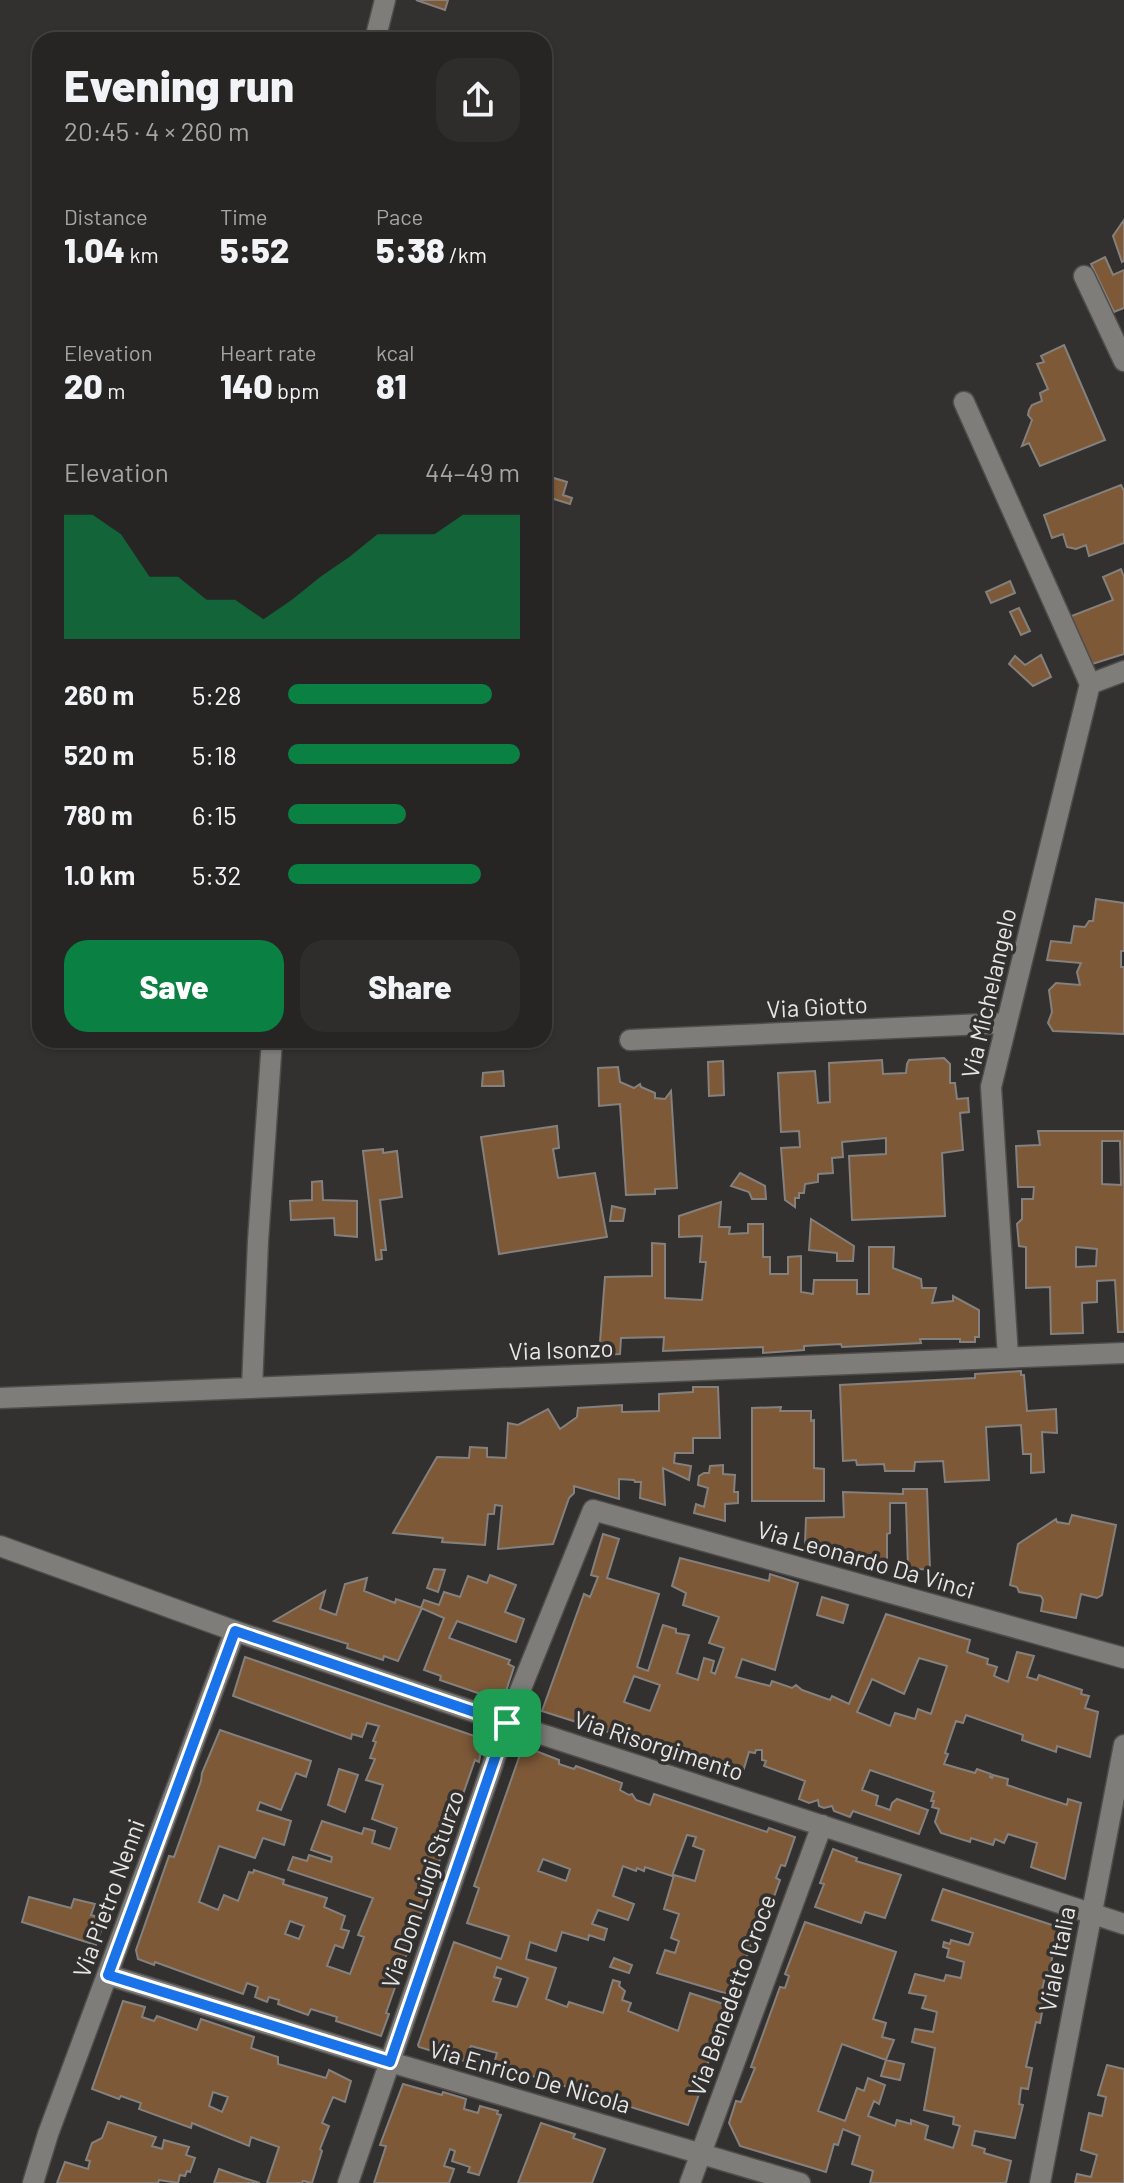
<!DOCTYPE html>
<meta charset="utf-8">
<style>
:root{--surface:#262523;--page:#2e2d2b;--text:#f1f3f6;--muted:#a4a5a6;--line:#424241;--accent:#0b8043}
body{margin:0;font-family:Barlow,sans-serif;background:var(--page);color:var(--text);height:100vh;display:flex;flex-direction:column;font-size:30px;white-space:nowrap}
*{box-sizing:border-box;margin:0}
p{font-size:26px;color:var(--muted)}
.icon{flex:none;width:44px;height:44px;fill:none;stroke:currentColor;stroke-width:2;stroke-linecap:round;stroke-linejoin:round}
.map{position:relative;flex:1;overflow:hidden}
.drawer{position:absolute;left:32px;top:32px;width:520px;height:1016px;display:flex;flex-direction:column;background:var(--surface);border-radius:24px;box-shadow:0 2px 6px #0004,0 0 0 2px var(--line)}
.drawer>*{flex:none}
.pin{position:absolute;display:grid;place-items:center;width:68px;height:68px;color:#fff;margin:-34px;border-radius:16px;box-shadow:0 4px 12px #0006}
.round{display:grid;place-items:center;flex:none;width:84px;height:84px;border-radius:24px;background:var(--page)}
.head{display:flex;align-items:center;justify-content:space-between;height:136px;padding:0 32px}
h1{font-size:44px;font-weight:800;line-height:60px}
.figures{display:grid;grid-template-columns:repeat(3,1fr);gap:12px;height:136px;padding:8px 32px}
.figures div{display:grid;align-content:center}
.figures b{font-size:34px;font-weight:800}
.figures small{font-size:22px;font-weight:400}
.figures p{font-size:22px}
.chart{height:224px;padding:16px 32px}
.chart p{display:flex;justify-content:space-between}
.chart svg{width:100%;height:144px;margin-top:8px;fill:var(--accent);opacity:.7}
.primary-button{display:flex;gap:16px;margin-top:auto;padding:16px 32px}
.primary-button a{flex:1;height:92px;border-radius:24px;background:var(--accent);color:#fff;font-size:32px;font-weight:800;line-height:92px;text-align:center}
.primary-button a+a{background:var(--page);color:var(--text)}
ul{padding:0 32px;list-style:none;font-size:26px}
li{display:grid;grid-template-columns:128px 96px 1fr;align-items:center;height:60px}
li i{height:20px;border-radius:10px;background:var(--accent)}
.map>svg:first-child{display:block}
.building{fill:#7d5938;stroke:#84807e;stroke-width:2;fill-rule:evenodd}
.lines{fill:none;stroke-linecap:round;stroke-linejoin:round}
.minor-casing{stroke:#504e4c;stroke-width:23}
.minor{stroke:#7f7d7a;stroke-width:20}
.route-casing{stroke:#fff;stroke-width:16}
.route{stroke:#1a73e8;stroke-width:10}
.labels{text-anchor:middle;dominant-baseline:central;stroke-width:7;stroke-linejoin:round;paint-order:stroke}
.street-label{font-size:24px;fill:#e7e6e4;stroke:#33312f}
</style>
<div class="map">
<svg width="1124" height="2183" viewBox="0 0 1124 2183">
<rect width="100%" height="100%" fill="#33312f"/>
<!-- building -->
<path class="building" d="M416,0h32l-3,10z
M1124,220v41l-2,1 -9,-26z
M1105,257l8,18 11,-5v38l-10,4 -23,-48z
M1064,345l41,95 -65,26 -11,-23 -7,3 10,-26 -4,-5 1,-5 3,-5 10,-4 -2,-8 8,-4 -11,-25 7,-2 -3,-6z
M544,475l23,7 -4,13 9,3 -2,6 -26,-8z
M1121,485l3,6v52l-35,13 -3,-11 -10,4 -9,-2 -4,-13 -11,4 -8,-23z
M1121,569l3,8v77l-35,11 -20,-48 44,-17 -10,-23z
M1010,581l5,12 -24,10 -5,-11z
M1019,608l11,23 -9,4 -11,-23z
M1041,655l10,22 -18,9 -24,-22 6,-8 10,9z
M1096,899l28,4v48h-3v16h3v67l-71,-3 -5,-8 4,-11 -3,-22 7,-7 24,2 -3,-13 4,-9 -34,-3 4,-19 20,2 3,-17 11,1 4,-6h4z
M944,1058l6,6v19h5l2,16 11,-1 1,14 -9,1 3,37 -21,3 3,63 -93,4 -3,-64 37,-2v-16l-44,4 1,15 -11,1 1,15 -15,1v8l-13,2 -1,9h-5v5h-4v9l-10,-7 -4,-52 19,-1 -1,-16 -18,1 -3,-59 37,-2 3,32 12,-1 -1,-39 53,-3 1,14 23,-1 1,-9 2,-4z
M723,1061l1,34 -15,1 -1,-34z
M618,1067l2,15 14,6 6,-4 1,3 14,6v5l10,1 6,-8 6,97 -22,1v5l-29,1 -6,-91 -21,2 -1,-38z
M503,1071l1,15h-22l1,-13z
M557,1126l2,22 -6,1 5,29 37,-5 12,64 -108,17 -18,-117z
M1038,1131h86v201h-6l-3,-52 -18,1v21l-15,1 1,30 -32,1 -1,-47 -24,1v-41l-7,-1 -2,-22 5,-5v-20h11l1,-12h-16l-2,-41 24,-1zM1102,1141h18l1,44 -19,-1zM1076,1247l21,2 -1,17 -20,1z
M383,1149v4l14,-2 5,46 -22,3 6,50h-5l1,9 -6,1 -13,-109z
M740,1173l25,13 1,13h-14l-3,-7 -18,-6z
M322,1181l1,19 34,1v36l-22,-2 -1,-17 -43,2 -1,-19 22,-1v-18z
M721,1202l-2,25h11l-1,7 19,-1v-9h15v33h7v17h18v-17l13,-1v36l12,2 1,-14h43v14h12v-47h25l-1,21 28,11 1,9h14l-4,15 21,-2v-5l26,14v27h-4v5h-15v-3h-40l1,4 -79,4 -1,-3 -37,2v4l-41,3v-6l-100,4 1,-14 -43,1 -1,16 -21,1 6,-78 47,-1v-33l13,1v54l37,2 4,-38h-6l2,-26 -23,1v-21z
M612,1206l13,3 -2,12h-13z
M811,1219l43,27 -1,15h-16v-8l-28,-3z
M1021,1371v4h3l3,36 29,-2 1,24 -15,-1 2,40 -13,1v-19h-8l-2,-29 -35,2 3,53 -44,2 -2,-21 -28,1 -1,9h-29l-1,-7 -27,1 -1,-5 -13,1 -3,-76 135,-7v-4z
M693,1387h25l2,51h-27v15h-18l-1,10 17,3 -2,14 -26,-12 2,37 -25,-7 1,-16h-6l-1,-2 -15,-1v20l-45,-13v7l-5,5 -16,46 -55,5 4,-43 -7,-1 -1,9h-6l-3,31 -43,-3 1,-4 -50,-5 44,-76 32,1 1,-11 17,1v9l19,1 2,-35 10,2 30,-16 12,20 17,-12 1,-9 44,-3v7l37,-1v-17l34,-2z
M781,1407l-1,4h31v10l3,-1v48l10,1v32h-72v-93z
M723,1465v9l12,1 -1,17h4v11l-13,1v17l-31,-8 2,-9 8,3 4,-19 -10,-3 1,-9 5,-3h5l1,-7z
M903,1489h24l3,81 -22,-2 -2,-65h-16v30l-3,1v30l-82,-20 1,-26 38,-1 -1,-25 60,2z
M1072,1515l44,10 -14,70 -5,3 -16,-4 -5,24 -35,-7 2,-11 -2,-4 -22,-4 -2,-5 -7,-2 8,-41 38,-25 1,3 12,2z
M603,1534l16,5 -12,39 52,16 -22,73 11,4 15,-46 13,4v4l13,2 -12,38 21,7 6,-22 10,3 -3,11 4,2 9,-26 -15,-5 10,-26 -36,-12 3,-12 -14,-7 8,-28 89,23 1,-7 28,9 -23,87 -33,-11 -6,18 34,9 2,-5 20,7 4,-3 6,5 28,10 2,-4 17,8 37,-90 84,26 -3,12 21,7 -1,5 10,3 -3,9 14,6 9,-30 17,4 -7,21 10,3 2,-5 43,15 -1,4 8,2 -4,12 13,4 -8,45 -33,-11 -1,6 -34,-12 1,-5 -57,-20 -3,8 -7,-2 -11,32 3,1 -4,10 31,9 2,-4 14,5 -1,3 2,1 1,-3 15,4 -1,6 60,20 1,-6 13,4 -16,76 -34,-12 6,-24 -29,-9 -4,9 -9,-4 -2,6 -22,-7 -1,4 -29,-9 -6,-11 4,-13 -7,-2 2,-6h-3l3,-9 -64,-22 -8,20 16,6 -2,9 14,5 2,-7 5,-4 31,11 -9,24 -66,-23 -3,6 -16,-6 -2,-5 -8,2 -5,-2 -1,-6 -9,3 -10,-4 6,-18 -41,-15 2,-5 -4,-1v-10h-6l-1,3 -6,-1 -7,23 -5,-2 -1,6 -82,-28 1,-4 -113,-36 42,-117 6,3 8,-20 -7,-2zM919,1658l28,8 -16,48 -13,-5 -3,10 -20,-6 -5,13 -33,-14 15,-33 32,15zM634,1676l26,9 -10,26 -26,-9z
M434,1569l11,1 -7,22 -11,-4z
M490,1575l26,10 -11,27 19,7 -8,23 -59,-21 -8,17 61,22 -2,4 6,3 -11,33 -2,1 -61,-21 1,-4 -17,-6 20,-52 -23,-10 3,-8 15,5 5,-13 16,5 8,-21 19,7z
M367,1578l-3,13 31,12 1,-4 26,9 -24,53 -14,-5 -1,4 -36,-12 1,-4 -74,-23 51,-30 -5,18 16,6 9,-31z
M822,1597l26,8 -5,18 -26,-8z
M245,1657l238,82 -4,23 -4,-2 -89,253 3,1 -8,22 -45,-15 1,-4 -26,-8 -3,6 -30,-11 1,-4 -10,-3 -2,5 -12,-5 3,-10 -11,-4 -4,11 -88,-32 -1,3 -16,-6 -2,-9 33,-94 5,1 27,-76 1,-8 18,-43 91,31 -5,16 -10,-4 -15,37 -21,-8 -3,8 34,11 -7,24 -21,-7 -8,20 -36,-12 -20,56 19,8 6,-15 14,6 11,-29 4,1 1,-3 30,10 -1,4 44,14 -3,9 21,9 -4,13 8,2 -6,17 -8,-3 -8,21 23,8 14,-37 -6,-2 15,-37 -85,-28 5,-13 14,4 2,-6 22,7 1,-5 -21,-7 11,-29 40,13 2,-6 11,3 -3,12 18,6 7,-21 -25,-9 11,-34 -17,-5 9,-21 -5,-1 6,-16 -3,-1 6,-15 -12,-3 -5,14 -10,-3 -1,5 -118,-43zM290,1921l14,5 -5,13 -14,-5z
M523,1746l36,14v4l15,5 2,-3 46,17 -2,7 9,5 3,-1 4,6 14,5 4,-11 113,38 2,-4 26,9 -10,29 -4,-1 -5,13 4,2 -21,59 -5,-2 -9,24 3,1 -14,37 -11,-3 2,-3 -68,-20 8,-23 10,3 4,-12 -8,-3 8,-24 -15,-5 10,-34 21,6 9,-31 -11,-4 3,-9 -9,-2 -15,41 -27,-9 -1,4 -7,-3 -1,3 -13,-5 -10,30 21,8 -6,16 -30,-10 -6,14 15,5 -3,11 -15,-5 -1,5 -26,-8 -6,19 -26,-9 -4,17 30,9 -10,31 21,8 2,-5 34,11 10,-33 7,2 -1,4 6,5 -3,9 9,3 -3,8 50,20 12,-38 43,14 -15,45 -5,-2 -8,21 2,1 -19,53 -194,-61 3,-11 -26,-7 -7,15 -45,-14 -1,-2 36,-103 47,17 8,-23 -42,-13 12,-35 -5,-2zM543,1859l27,10 -4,12 -28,-10zM497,1967l31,11 -11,29 -24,-6 8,-22 -7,-2z
M339,1769l19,6 -13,37 -17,-7z
M833,1849l24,9 -1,3 45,14 -16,43 -20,-6 -4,11 -46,-16 9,-23 -4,-1z
M943,1889l115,38 -9,47 -4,3 -3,13 4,1 -6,32 -4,-1 -10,45 6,1 -4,21 -7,-1 -2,16 4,1 -8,33 -40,-7 -3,14 13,4 -1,4 27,8 -5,22h-136l3,-12 -21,-7 8,-28 -17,-7 -5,16 -4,-1 -8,28 -86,-26 -11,-23 7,-22 5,1 14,-34 -4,-1 29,-80 5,1 4,-12 -4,-2 20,-52 91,30 -23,67 13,4 -4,14 12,3 -8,20 -44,-16 -24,67 27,10 12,-33 7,3 4,-13 17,7 -6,19 -5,-3 -6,15 27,10 2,-6 14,4v-4l17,6 -3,13 28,9 7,-22 -7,-2 1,-7 -30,-7 11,-62 -23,-6 3,-13 18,3 4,-20 -15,-4 4,-12 -17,-3 6,-19 29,7 2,-6 15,3 3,-16 -17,-5 2,-8 -6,-2 1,-5 6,2 1,-4 18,5 4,-12 -41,-13z
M29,1897l42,11 3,-9 21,5 -4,11 14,4 -9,26 -74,-23z
M614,1958l18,7 -3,8 -19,-6z
M123,2001l22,6 -3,10 12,4 3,-5 40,14 4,-11 53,18 -3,11 27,9v7l48,14 3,-8 22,11 -6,21 -12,-5 -11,26 7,3 -9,23 2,2 -10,32 -9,-2 -1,2h-35l12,-36 -28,-10 -2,9 -57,-23 -1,5 -52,-19 2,-6 -20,-7 -2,3 -27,-10zM213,2092l15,5 -6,15 -13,-6z
M886,2060l18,4 -4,16 -19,-4z
M1107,2065l17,4v114h-49l2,-9 14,3 6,-22 -16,-5 8,-37 13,3 4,-19 -8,-2z
M403,2084l39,11 1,-3 23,7 -2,10 14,4 2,-7 18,5 -1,3 4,1 -22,60 -11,-3 2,-5 -18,-6 3,-10 -5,-2 -6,17 10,3 -5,14h-75l12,-37 -6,-1z
M108,2122l48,15 -4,9 10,3 2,-9 25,7 -3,8 9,3 -5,14 -3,-1 -2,5 -5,-1 -2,8 -19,-3 -1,3h-101l8,-21 23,7 2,-8 -4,-1 6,-17 10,-5z
M541,2123l34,11 -2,4 32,11 -13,34h-74z
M219,2169l25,9 16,5h-46z"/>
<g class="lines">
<!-- minor casing -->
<g class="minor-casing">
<path id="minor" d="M375,40l10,-40
M1084,276l40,85
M964,402l126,282
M630,1040l376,-17
M1008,1357l-17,-270 99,-403 34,-13
M252,1388l6,-147 14,-201
M0,1398l1124,-45
M0,1546l235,85 272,92 617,201
M108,1975l282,87 410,121
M33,2183l15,-49 187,-503
M348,2183l159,-460 86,-213 531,148
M690,2183l132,-358
M1040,2183l84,-438"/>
</g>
<!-- minor -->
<use href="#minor" class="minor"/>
</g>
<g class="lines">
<!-- route casing -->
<g class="route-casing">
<path id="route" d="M235,1631l272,92 -117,339 -282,-87z"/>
</g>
<!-- route -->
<use href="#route" class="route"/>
</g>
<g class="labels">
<!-- street labels -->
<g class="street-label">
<text transform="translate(988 993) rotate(-77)">Via Michelangelo</text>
<text transform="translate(817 1006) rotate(-3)">Via Giotto</text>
<text transform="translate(561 1349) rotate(-2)">Via Isonzo</text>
<text transform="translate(866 1559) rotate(16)">Via Leonardo Da Vinci</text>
<text transform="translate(659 1745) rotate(18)">Via Risorgimento</text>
<text transform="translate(422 1889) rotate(-71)">Via Don Luigi Sturzo</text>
<text transform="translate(108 1898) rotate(-70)">Via Pietro Nenni</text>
<text transform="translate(1056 1959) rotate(-79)">Viale Italia</text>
<text transform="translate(731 1995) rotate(-70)">Via Benedetto Croce</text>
<text transform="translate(530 2076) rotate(16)">Via Enrico De Nicola</text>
</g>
</g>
</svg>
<div class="pin" style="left:507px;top:1723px;background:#1e9e55"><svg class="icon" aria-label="arrive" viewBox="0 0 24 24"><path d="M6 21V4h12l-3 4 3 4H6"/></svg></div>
<section class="drawer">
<div class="head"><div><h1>Evening run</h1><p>20:45 · 4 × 260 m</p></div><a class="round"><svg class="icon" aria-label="share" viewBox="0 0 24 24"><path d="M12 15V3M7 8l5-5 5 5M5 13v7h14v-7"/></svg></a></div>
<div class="figures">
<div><p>Distance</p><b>1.04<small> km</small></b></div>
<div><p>Time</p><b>5:52</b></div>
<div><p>Pace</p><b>5:38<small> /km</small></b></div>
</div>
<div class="figures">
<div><p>Elevation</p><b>20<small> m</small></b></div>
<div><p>Heart rate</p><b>140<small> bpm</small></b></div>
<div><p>kcal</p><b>81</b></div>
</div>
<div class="chart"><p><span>Elevation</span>44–49 m</p>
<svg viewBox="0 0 160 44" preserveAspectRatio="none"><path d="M0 44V6L10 6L20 12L30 25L40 25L50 32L60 32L70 38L80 32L90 25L100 19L110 12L120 12L130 12L140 6L150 6L160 6V44z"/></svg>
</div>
<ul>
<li><b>260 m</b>5:28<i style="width:88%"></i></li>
<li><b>520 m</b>5:18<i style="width:100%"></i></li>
<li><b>780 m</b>6:15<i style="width:51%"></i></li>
<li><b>1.0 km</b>5:32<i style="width:83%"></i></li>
</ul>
<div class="primary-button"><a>Save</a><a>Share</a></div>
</section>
</div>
